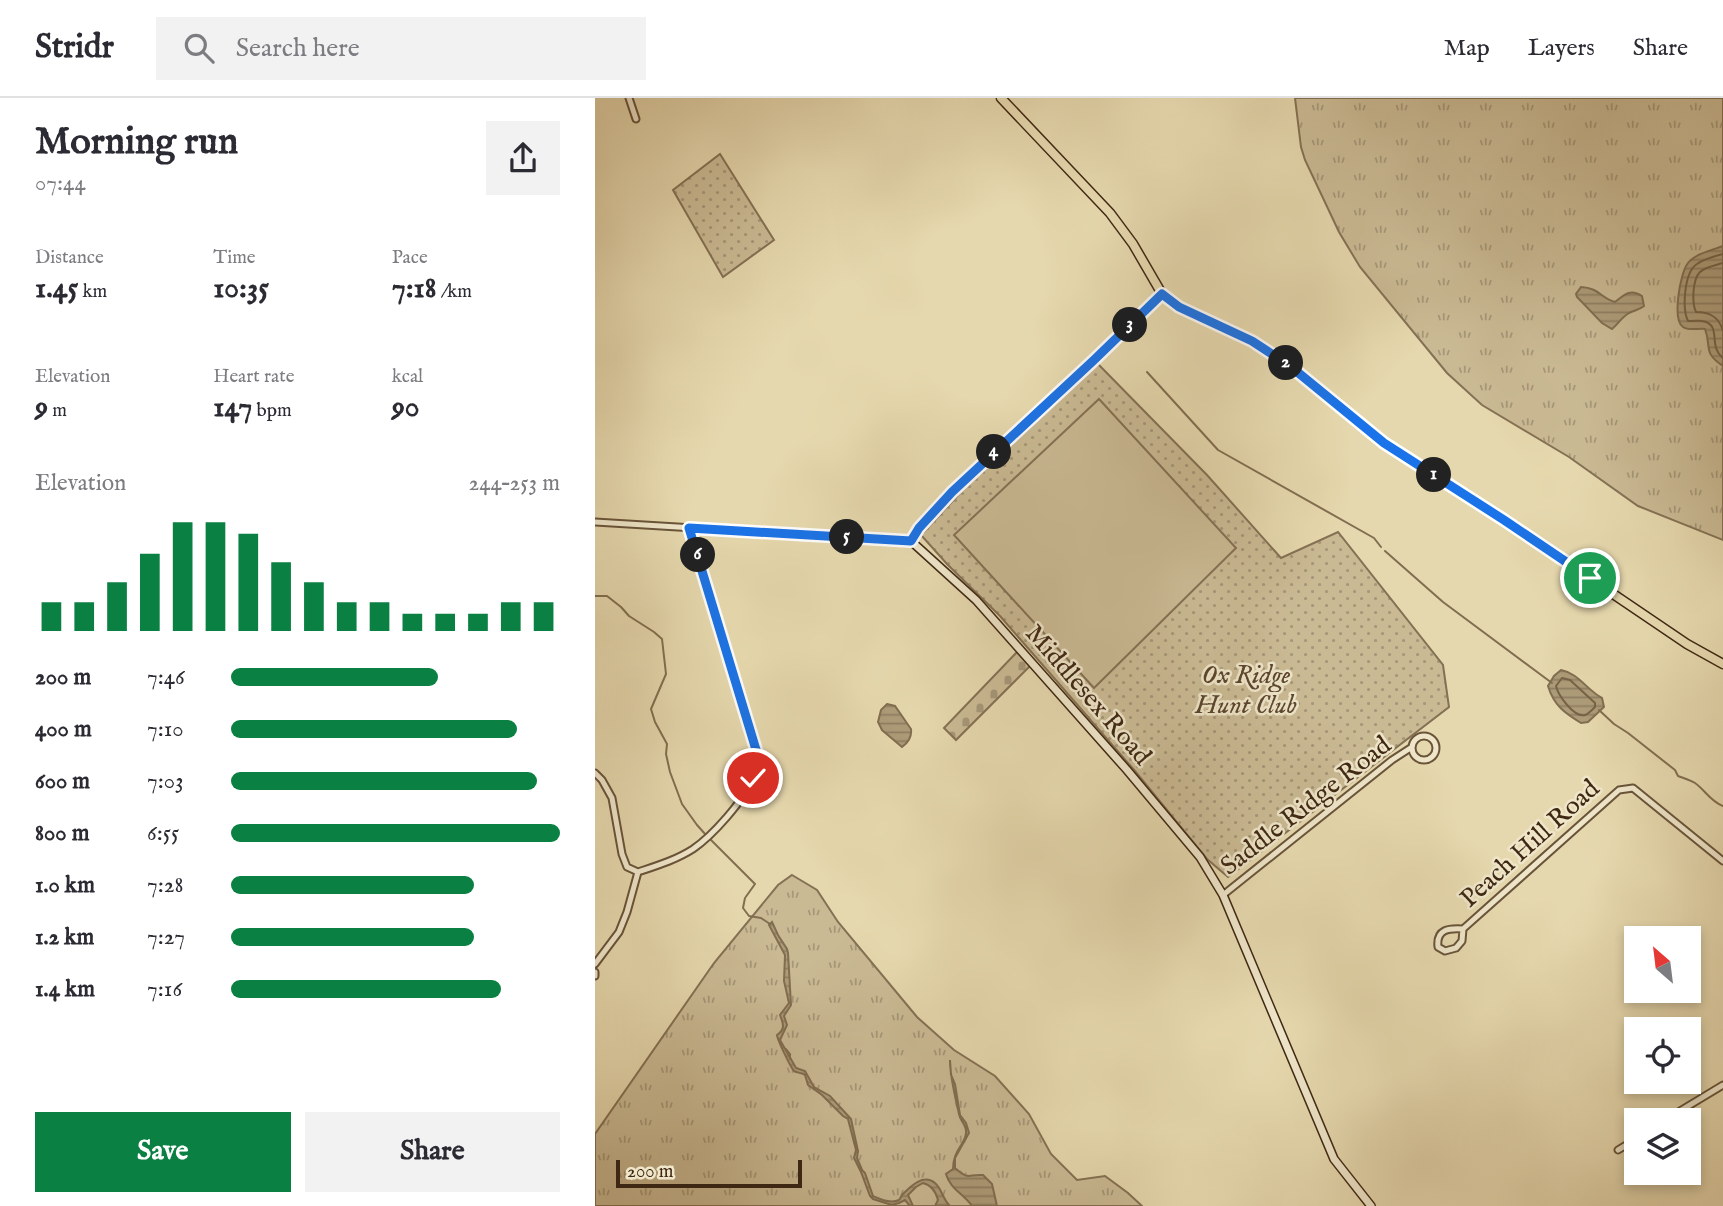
<!DOCTYPE html>
<meta charset="utf-8">
<style>
:root{--surface:#fff;--page:#f2f2f3;--text:#2b2b33;--muted:#7c7c81;--line:#e1e1e2;--accent:#0b8043}
body{margin:0;font-family:"IM FELL English",serif;background:var(--page);color:var(--text);height:100vh;display:flex;flex-direction:column;font-size:26px;white-space:nowrap}
*{box-sizing:border-box;margin:0}
p{font-size:23px;color:var(--muted)}
.icon{flex:none;width:38px;height:38px;fill:none;stroke:currentColor;stroke-width:2;stroke-linecap:round;stroke-linejoin:round}
.map{position:relative;flex:1;overflow:hidden}
.details{display:flex;flex-direction:column;background:var(--surface);width:595px}
.details>*{flex:none}
.needle{width:46px;rotate:332deg}
.tools{position:absolute;left:1029px;top:828px;display:grid;gap:14px}
.tools a{display:grid;place-items:center;width:77px;height:77px;border-radius:0px;background:var(--surface);box-shadow:0 4px 10px #0003;font-size:35px}
.scale{position:absolute;left:21px;bottom:18px;width:186px;box-sizing:border-box;padding-left:7px;border:4px solid #3f2813;border-top:0;font-size:19px;line-height:24px;white-space:nowrap;color:#3f2813;-webkit-text-stroke:5px #efe6ca;paint-order:stroke}
.pin{position:absolute;display:grid;place-items:center;width:60px;height:60px;color:#fff;margin:-30px;border:4px solid #fff;border-radius:50%;box-shadow:0 2px 7px #0007}
.km{position:absolute;width:35px;height:35px;margin:-18px;border-radius:50%;background:#222;color:#fff;font-size:19px;line-height:35px;text-align:center}
.round{display:grid;place-items:center;flex:none;width:74px;height:74px;border-radius:0px;background:var(--page)}
.headline{display:flex;align-items:center;justify-content:space-between;height:119px;padding:0 35px}
h1{font-size:38px;font-weight:800;line-height:52px}
.stats{display:grid;grid-template-columns:repeat(3,1fr);gap:10px;height:119px;padding:7px 35px}
.stats div{display:grid;align-content:center}
.stats b{font-size:30px;font-weight:800}
.stats small{font-size:19px;font-weight:400}
.stats p{font-size:19px}
.chart{height:196px;padding:14px 35px}
.chart p{display:flex;justify-content:space-between}
.chart svg{width:100%;height:126px;margin-top:7px;stroke:var(--accent);stroke-width:6}
.cta{display:flex;gap:14px;margin-top:auto;padding:14px 35px}
.cta a{flex:1;height:80px;border-radius:0px;background:var(--accent);color:#fff;font-size:28px;font-weight:800;line-height:80px;text-align:center}
.cta a+a{background:var(--page);color:var(--text)}
ul{padding:0 35px;list-style:none;font-size:23px}
li{display:grid;grid-template-columns:112px 84px 1fr;align-items:center;height:52px}
li i{height:18px;border-radius:9px;background:var(--accent)}
header{display:flex;align-items:center;gap:42px;box-sizing:border-box;height:98px;padding:0 35px;background:var(--surface);border-bottom:2px solid var(--line)}
header strong{font-size:33px}
nav{display:flex;gap:38px;margin-inline-start:auto;font-size:24px}
.search{width:490px;height:63px;background:var(--page);display:flex;align-items:center;gap:18px;box-sizing:border-box;padding:0 24px;border-radius:0px;color:var(--muted);font-size:26px}
main{display:flex;flex:1;min-height:0}
.map>svg:first-child{display:block}
.grass{fill:url(#grass-tufts);stroke:#847154;stroke-width:2}
.cemetery{fill:url(#cemetery-stones);stroke:#847154;stroke-width:2}
.park{fill:url(#park-dots);stroke:#847154;stroke-width:2}
.garden{fill:#caba94;stroke:#847154;stroke-width:2}
.water{fill:url(#water-rules);stroke:#816e50;stroke-width:2}
.lines{fill:none;stroke-linecap:round;stroke-linejoin:round}
.shore{stroke:#766246;stroke-width:2}
.stream{stroke:#816e50;stroke-width:2}
.street-casing{stroke:#69543a;stroke-width:9}
.secondary-casing{stroke:#3f2813;stroke-width:10}
.primary-casing{stroke:#3f2813;stroke-width:11}
.street{stroke:#efe6ca;stroke-width:5}
.secondary{stroke:#efe6ca;stroke-width:7}
.primary{stroke:#e6d8ae;stroke-width:8}
.route-casing{stroke:#fff;stroke-width:14}
.route{stroke:#1a73e8;stroke-width:9}
.labels{text-anchor:middle;dominant-baseline:central;stroke-width:5;stroke-linejoin:round;paint-order:stroke}
.park-label{font-size:26px;font-style:italic;fill:#5b452d;stroke:#efe6ca}
.street-label{font-size:26px;fill:#3f2813;stroke:#efe6ca}
</style>
<header>
<strong>Stridr</strong>
<div class="search"><svg class="icon" aria-label="search" viewBox="0 0 24 24"><circle cx="10" cy="10" r="6"/><path d="M15 15l6 6"/></svg>Search here</div>
<nav><a>Map</a><a>Layers</a><a>Share</a></nav>
</header>
<main>
<section class="details">
<div class="headline"><div><h1>Morning run</h1><p>07:44</p></div><a class="round"><svg class="icon" aria-label="share" viewBox="0 0 24 24"><path d="M12 15V3M7 8l5-5 5 5M5 13v7h14v-7"/></svg></a></div>
<div class="stats">
<div><p>Distance</p><b>1.45<small> km</small></b></div>
<div><p>Time</p><b>10:35</b></div>
<div><p>Pace</p><b>7:18<small> /km</small></b></div>
</div>
<div class="stats">
<div><p>Elevation</p><b>9<small> m</small></b></div>
<div><p>Heart rate</p><b>147<small> bpm</small></b></div>
<div><p>kcal</p><b>90</b></div>
</div>
<div class="chart"><p><span>Elevation</span>244–253 m</p>
<svg viewBox="0 0 160 44" preserveAspectRatio="none"><path d="M5 44V34M15 44V34M25 44V27M35 44V17M45 44V6M55 44V6M65 44V10M75 44V20M85 44V27M95 44V34M105 44V34M115 44V38M125 44V38M135 44V38M145 44V34M155 44V34"/></svg>
</div>
<ul>
<li><b>200 m</b>7:46<i style="width:63%"></i></li>
<li><b>400 m</b>7:10<i style="width:87%"></i></li>
<li><b>600 m</b>7:03<i style="width:93%"></i></li>
<li><b>800 m</b>6:55<i style="width:100%"></i></li>
<li><b>1.0 km</b>7:28<i style="width:74%"></i></li>
<li><b>1.2 km</b>7:27<i style="width:74%"></i></li>
<li><b>1.4 km</b>7:16<i style="width:82%"></i></li>
</ul>
<div class="cta"><a>Save</a><a>Share</a></div>
</section>
<div class="map">
<svg width="1128" height="1108" viewBox="0 0 1128 1108">
<defs>
<pattern id="grass-tufts" width="24" height="20" patternUnits="userSpaceOnUse" patternTransform="scale(1.75)"><rect width="24" height="20" fill="#caba94"/><path d="M3 7l-1-3M5 7V3M7 7l1-3M15 17l-1-3M17 17v-4M19 17l1-3" fill="none" stroke="#a59778"/></pattern>
<pattern id="cemetery-stones" width="16" height="16" patternUnits="userSpaceOnUse" patternTransform="scale(1.75)"><rect width="16" height="16" fill="#caba94"/><path d="M2 7V4a2 2 0 0 1 4 0v3zM10 15v-3a2 2 0 0 1 4 0v3z" fill="#a59778"/></pattern>
<pattern id="park-dots" width="8" height="8" patternUnits="userSpaceOnUse" patternTransform="scale(1.75)"><rect width="8" height="8" fill="#caba94"/><path d="M2 2h.1M6 6h.1" fill="none" stroke="#a59778" stroke-width="1.8" stroke-linecap="round"/></pattern>
<pattern id="water-rules" width="6" height="5" patternUnits="userSpaceOnUse" patternTransform="scale(1.75)"><rect width="6" height="5" fill="#ad9c79"/><path d="M0 2.5h6" fill="none" stroke="#8e7f62"/></pattern>
</defs>
<rect width="100%" height="100%" fill="#e6d8ae"/>
<filter id="stains"><feTurbulence type="fractalNoise" baseFrequency=".00286" numOctaves="4"/><feColorMatrix values="0 0 0 0 .2 0 0 0 0 .09 0 0 0 0 .02 0 0 0 .5 -.17"/></filter>
<radialGradient id="worn" r=".72"><stop offset=".6" stop-color="#630" stop-opacity="0"/><stop offset="1" stop-color="#630" stop-opacity=".3"/></radialGradient>
<!-- grass -->
<path class="grass" d="M700,0h428v442l-85,-34 -69,-49 -87,-52 -35,-32 -87,-106 -21,-35 -34,-72 -4,-13z
M197,777l25,15 21,32 79,95 37,33 41,26 34,38 22,40 26,26 28,-4 23,17 14,13h-547v-72l119,-171 64,-78z"/>
<!-- cemetery -->
<path class="cemetery" d="M422,554l13,14 -74,74 -12,-12z"/>
<!-- park -->
<path class="park" d="M125,56l54,86 -51,37 -50,-87z
M503,266l109,111 74,83 57,-26 105,133 6,42 -221,170 -21,-18 -72,-88 -135,-155 -53,-52 -26,-29 41,-44z"/>
<!-- garden -->
<path class="garden" d="M504,301l137,149 -142,140 -140,-153z"/>
<!-- water -->
<path class="water" d="M1128,148v120c-21,-14 -11,-19 -18,-37 -5,-1 -17,2 -22,-2 -11,-7 -3,-54 5,-64 7,-9 24,-13 35,-17z
M986,189c19,1 19,11 34,15 9,-7 15,-14 27,-6l2,10c-5,4 -9,4 -15,7 -7,4 -11,11 -17,16l-10,-6 -25,-26 -1,-3z
M966,572c17,3 26,20 41,28l2,9 -16,15 -7,1c-16,-10 -27,-17 -33,-37l6,-10z
M292,606l8,2 16,23c1,8 -2,13 -9,18l-20,-17 -4,-8 3,-12z
M177,824l6,13 9,14 1,4 3,52 -7,11 3,9 -7,15 16,28 9,3 9,16 16,9 21,23 7,32 -1,7 5,12 3,3 8,23c7,3 18,8 26,4 1,-1 2,-3 3,-5 8,-8 21,-22 33,-12 7,6 8,17 15,23h-15l3,-6c-2,-8 -7,-15 -15,-17l-7,4 -8,8 5,11h-3l-5,-6 -6,3 -7,2 -19,-6 -3,-3 -9,-24 -7,-14 2,-8 -8,-31 -5,-3 -21,-21 -14,-10 -3,-10c-3,-2 -7,-2 -11,-4 -3,-3 -17,-32 -17,-36 9,-6 6,-12 3,-20l9,-12 -5,-22 1,-26 -16,-30z
M355,962l1,15 4,9 5,31 6,8 3,10 -14,25v10c15,13 12,6 28,7l9,9 5,22h-25c-8,-12 -22,-17 -26,-32l7,-5c0,-19 12,-24 13,-36 1,-8 -6,-12 -7,-19 -4,-18 -9,-37 -9,-54z"/>
<g class="lines">
<!-- shore -->
<path class="shore" d="M1128,156c-8,2 -19,5 -26,10 -13,8 -15,45 -9,57 6,0 13,-1 18,1 15,6 2,24 17,36
M1128,165c-6,2 -18,4 -23,9 -8,8 -8,32 -4,40 14,0 23,5 27,19
M967,580l8,2 25,23v4c-1,1 -8,8 -10,8 -11,3 -27,-20 -29,-29z"/>
<!-- stream -->
<path class="stream" d="M552,274l71,78 156,88 7,9
M790,453l58,51 109,81
M0,498h12l14,11 8,9 25,16 8,7 4,35 -15,35 4,13 12,22 -1,10 4,18 12,32 15,21 9,10
M1004,612l15,14 14,9 47,37 3,6c5,2 12,4 17,7 10,7 16,19 28,23
M115,741l45,45 -10,14 -2,10 6,8 12,2 9,6
M191,951l4,5v5"/>
<!-- street casing -->
<g class="street-casing">
<path id="street" d="M34,0l7,21
M0,424l316,19
M817 650a12 12 0 1 1 24 0a12 12 0 1 1-24 0Z
M0,675l7,7 10,18 10,56 5,13 11,5 -11,40 -8,20 -24,32
M43,774c18,-6 38,-12 55,-23 19,-13 51,-48 59,-70 3,-8 3,-18 5,-26l-67,-225
M628,797l169,-135 20,-13
M868,831c-14,-1 -27,0 -25,18l7,4 11,-3 6,-7 1,-12 156,-139 14,-2 90,73
M0,874v4
M1070,1022l58,-35
M1023,1052l18,-11"/>
</g>
<!-- secondary casing -->
<g class="secondary-casing">
<path id="secondary" d="M567,196l-68,66 -142,132 -33,36 -8,13 65,59 151,170 73,87 23,38 111,264 37,47"/>
</g>
<!-- primary casing -->
<g class="primary-casing">
<path id="primary" d="M406,0l109,115 23,31 29,50 17,13 73,35 38,24 94,78 120,76 183,124 36,20"/>
</g>
<!-- street -->
<use href="#street" class="street"/>
<!-- secondary -->
<use href="#secondary" class="secondary"/>
<!-- primary -->
<use href="#primary" class="primary"/>
</g>
<g class="lines">
<!-- route casing -->
<g class="route-casing">
<path id="route" d="M158,680l4,-25 -68,-225 222,13 8,-13 33,-36 142,-132 68,-66 17,13 73,34 38,25 94,77 120,77 86,58"/>
</g>
<!-- route -->
<use href="#route" class="route"/>
</g>
<g class="labels">
<!-- park labels -->
<g class="park-label">
<text x="651" y="577">Ox Ridge<tspan x="651" dy="30">Hunt Club</tspan></text>
</g>
<!-- street labels -->
<g class="street-label">
<text transform="translate(493 597) rotate(49)">Middlesex Road</text>
<text transform="translate(711 708) rotate(-38)">Saddle Ridge Road</text>
<text transform="translate(935 746) rotate(-42)">Peach Hill Road</text>
</g>
</g>
<rect width="100%" height="100%" filter="url(#stains)"/>
<rect width="100%" height="100%" fill="url(#worn)"/>
</svg>
<div class="tools">
<a><svg class="needle" viewBox="-14 -14 28 28"><path d="M0-13l5 13h-10z" fill="#e53935"/><path d="M0 13l5-13h-10z" fill="#7c7c81"/></svg></a>
<a><svg class="icon" aria-label="locate" viewBox="0 0 24 24"><circle cx="12" cy="12" r="6"/><path d="M12 2v4M12 18v4M2 12h4M18 12h4"/></svg></a>
<a><svg class="icon" aria-label="layers" viewBox="0 0 24 24"><path d="M12 4l9 5-9 5-9-5zM3 14l9 5 9-5"/></svg></a>
</div>
<div class="scale">200 m</div>
<div class="pin" style="left:995px;top:480px;background:#1e9e55"><svg class="icon" aria-label="arrive" viewBox="0 0 24 24"><path d="M6 21V4h12l-3 4 3 4H6"/></svg></div>
<div class="pin" style="left:158px;top:680px;background:#d93025"><svg class="icon" aria-label="check" viewBox="0 0 24 24"><path d="M5 12l5 5 9-10"/></svg></div>
<b class="km" style="left:839px;top:377px">1</b>
<b class="km" style="left:691px;top:265px">2</b>
<b class="km" style="left:535px;top:227px">3</b>
<b class="km" style="left:399px;top:354px">4</b>
<b class="km" style="left:252px;top:439px">5</b>
<b class="km" style="left:103px;top:457px">6</b>
</div>
</main>
